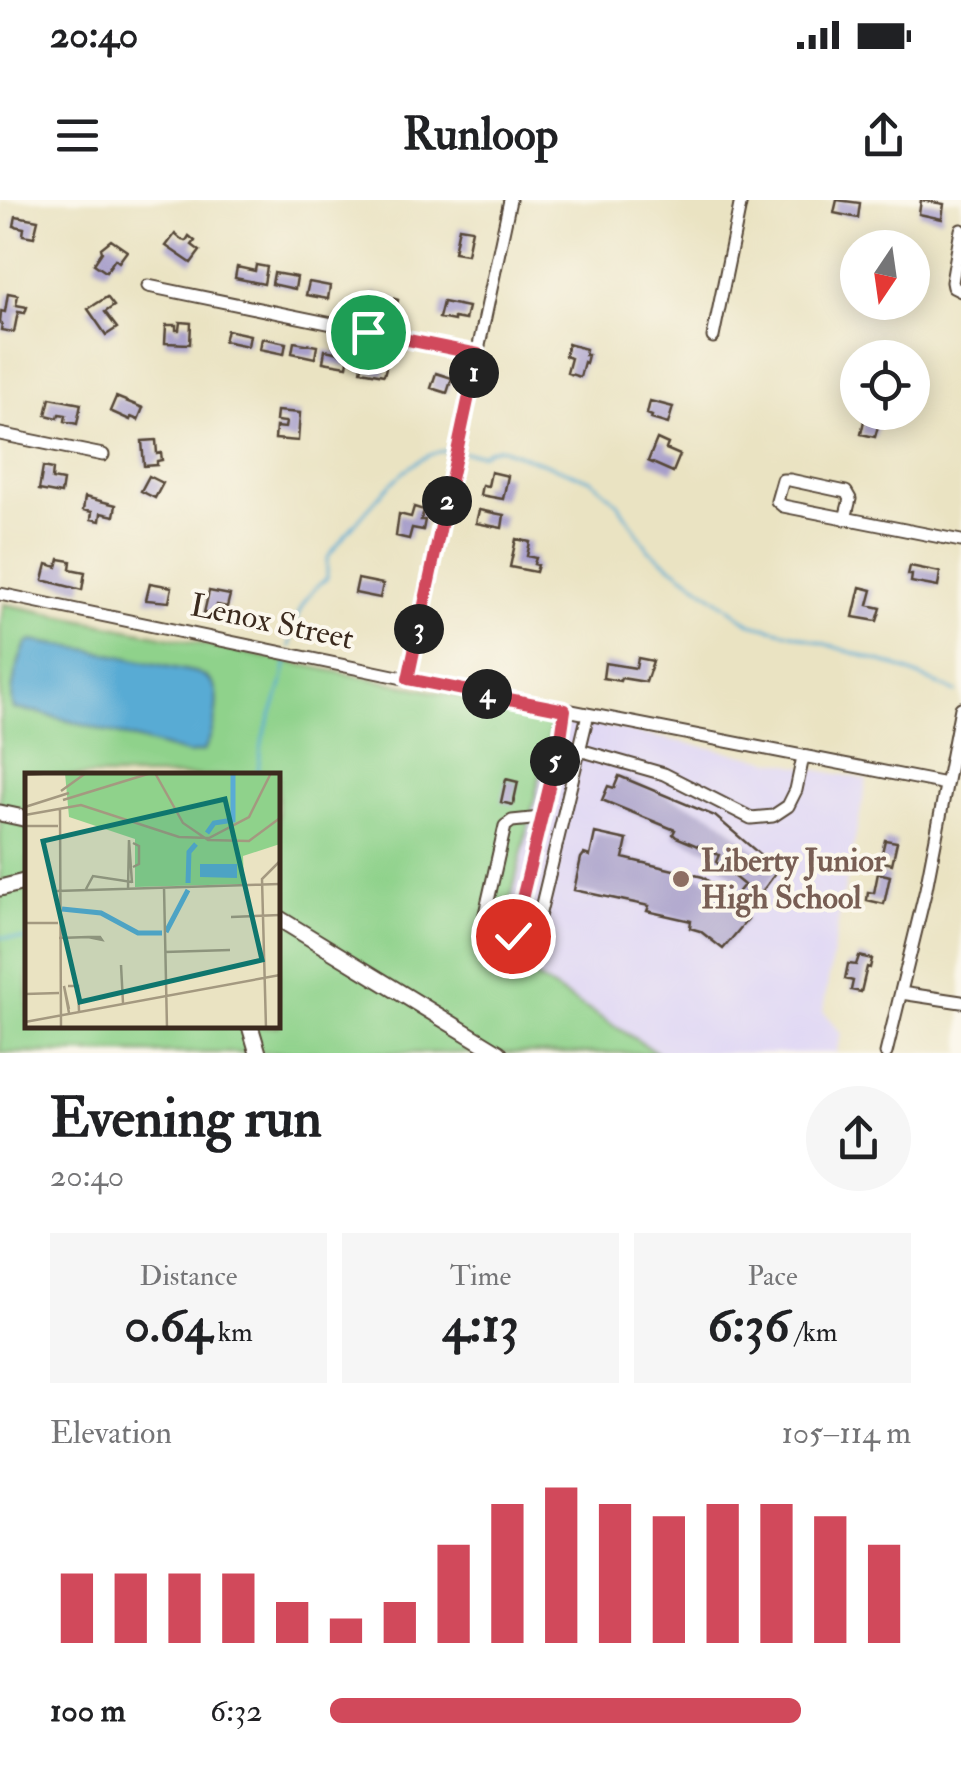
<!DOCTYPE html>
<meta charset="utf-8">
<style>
:root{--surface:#fff;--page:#f6f6f6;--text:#202124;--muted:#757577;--accent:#d1495b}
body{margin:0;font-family:"IM FELL Double Pica",serif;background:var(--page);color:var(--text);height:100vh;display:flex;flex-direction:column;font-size:38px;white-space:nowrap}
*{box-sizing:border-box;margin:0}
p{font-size:32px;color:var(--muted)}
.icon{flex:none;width:55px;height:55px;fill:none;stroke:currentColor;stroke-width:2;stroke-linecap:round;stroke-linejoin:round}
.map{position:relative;height:853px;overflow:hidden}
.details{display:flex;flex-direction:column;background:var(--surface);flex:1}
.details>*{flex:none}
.needle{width:65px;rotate:193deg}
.fabs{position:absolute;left:840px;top:30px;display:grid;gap:20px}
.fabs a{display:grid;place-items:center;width:90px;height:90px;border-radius:50%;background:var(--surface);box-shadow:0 5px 25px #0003;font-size:50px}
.pin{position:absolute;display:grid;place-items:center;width:85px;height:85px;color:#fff;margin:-42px;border:5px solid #fff;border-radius:50%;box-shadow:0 2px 10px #0007}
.km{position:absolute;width:50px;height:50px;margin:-25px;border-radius:50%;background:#222;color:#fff;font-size:28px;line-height:50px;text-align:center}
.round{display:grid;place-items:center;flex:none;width:105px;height:105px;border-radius:52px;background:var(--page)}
.headline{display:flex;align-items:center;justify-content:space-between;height:170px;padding:0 50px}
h1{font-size:55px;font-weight:700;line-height:75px}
.metrics{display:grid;grid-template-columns:repeat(3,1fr);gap:15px;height:170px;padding:10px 50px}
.metrics div{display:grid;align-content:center;border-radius:0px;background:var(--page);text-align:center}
.metrics b{font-size:50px;font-weight:700}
.metrics small{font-size:28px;font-weight:400}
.metrics p{font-size:28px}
.chart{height:280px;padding:20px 50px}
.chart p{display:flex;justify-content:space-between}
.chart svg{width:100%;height:180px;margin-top:10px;stroke:var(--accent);stroke-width:6}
ul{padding:0 50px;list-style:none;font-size:32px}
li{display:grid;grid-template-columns:160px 120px 1fr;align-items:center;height:75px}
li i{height:25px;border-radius:12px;background:var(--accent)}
.status{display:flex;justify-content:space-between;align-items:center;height:70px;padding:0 50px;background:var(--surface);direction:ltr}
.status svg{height:28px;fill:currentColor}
header{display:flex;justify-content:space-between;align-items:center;height:130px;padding:0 50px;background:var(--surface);font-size:45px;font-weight:700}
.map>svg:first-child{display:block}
.built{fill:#ded5f5}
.green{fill:#8fd28b;stroke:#657e54;stroke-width:2.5;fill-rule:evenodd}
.water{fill:#59abd4;stroke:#4a6a79;stroke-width:2.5}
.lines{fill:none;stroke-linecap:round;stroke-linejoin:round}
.stream{stroke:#59abd4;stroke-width:2.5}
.building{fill:#a79fca}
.minor-casing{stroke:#554637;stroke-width:15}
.highway-casing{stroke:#554637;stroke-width:19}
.minor{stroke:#fff;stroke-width:11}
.highway{stroke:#fff;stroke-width:15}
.route-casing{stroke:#fff;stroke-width:20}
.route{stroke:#d1495b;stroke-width:12}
.education-dot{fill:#8d6e63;stroke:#fbf7ec;stroke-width:4}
.labels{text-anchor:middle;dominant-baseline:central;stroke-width:8;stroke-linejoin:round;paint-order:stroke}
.street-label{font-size:32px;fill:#3b2a1e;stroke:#fbf7ec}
.education-label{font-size:32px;font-weight:bold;fill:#785e54;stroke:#fbf7ec;text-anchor:start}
.inset-river{fill:none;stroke:#59abd4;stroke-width:5}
.inset-road{fill:none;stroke:#a49980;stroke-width:2.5}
.view{fill:#0f766e;fill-opacity:0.15;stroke:#0f766e;stroke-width:5}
.inset-edge{fill:none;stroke:#3b2a1e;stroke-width:5}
</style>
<div class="status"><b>20:40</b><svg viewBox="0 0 49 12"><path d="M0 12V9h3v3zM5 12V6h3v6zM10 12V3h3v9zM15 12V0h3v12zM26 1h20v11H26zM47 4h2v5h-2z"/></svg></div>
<header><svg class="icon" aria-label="menu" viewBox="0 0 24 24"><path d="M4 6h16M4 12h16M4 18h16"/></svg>Runloop<svg class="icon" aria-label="share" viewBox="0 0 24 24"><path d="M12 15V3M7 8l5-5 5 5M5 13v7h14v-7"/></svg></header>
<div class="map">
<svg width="961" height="853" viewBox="0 0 961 853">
<rect width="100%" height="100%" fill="#fbf7ec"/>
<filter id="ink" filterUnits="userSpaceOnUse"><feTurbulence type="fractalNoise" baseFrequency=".01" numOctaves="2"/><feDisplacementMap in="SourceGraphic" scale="20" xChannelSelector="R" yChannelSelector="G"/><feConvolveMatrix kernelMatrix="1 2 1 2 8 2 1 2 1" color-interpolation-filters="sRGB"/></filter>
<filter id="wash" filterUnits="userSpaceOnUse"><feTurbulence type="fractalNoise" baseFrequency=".0048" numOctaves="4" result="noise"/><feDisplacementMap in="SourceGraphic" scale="40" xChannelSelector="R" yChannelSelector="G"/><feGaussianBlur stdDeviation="2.25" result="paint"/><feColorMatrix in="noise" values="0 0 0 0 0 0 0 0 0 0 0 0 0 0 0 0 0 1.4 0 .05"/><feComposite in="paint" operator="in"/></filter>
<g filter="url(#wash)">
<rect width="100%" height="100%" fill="#eae3c2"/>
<!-- built -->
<path class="built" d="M554,516l313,64 -27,132 -17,99 18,23 -5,19h-177l-161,-98z"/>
<!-- green -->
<path class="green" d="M4,404l550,112 -56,238 160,99h-658v-428zM28,576h250v250h-250z"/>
<!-- water -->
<path class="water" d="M31,441l60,9 107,23c6,3 10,4 14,10 11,14 0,54 -8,68l-15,3 -153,-42 -22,-3c-6,-18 4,-47 12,-65z"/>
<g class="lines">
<!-- stream -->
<path class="stream" d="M464,253l18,1 7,-4 11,-2 91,32 26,22 32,48 102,74 46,11 98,31 61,26
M290,447c6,-32 11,-49 37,-69v-18l3,-6c24,-28 81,-107 120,-103
M257,576l6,-39 19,-52 5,-24
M0,737l28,3"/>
</g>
<g id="blocks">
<!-- building -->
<path class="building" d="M837,0l23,3 -2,15 -24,-5z
M921,0l23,4 -2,15 -23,-5z
M16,16l22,4 -4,17 -11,-2 1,-7 -10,-2z
M459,27l13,2 -5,25 -13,-2z
M175,34l7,6 4,1 3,-5 6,5 -3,4 8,6 -9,12 -25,-17z
M111,40l16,11 -8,11 -4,-3 -9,13 -12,-8 8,-12 -1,-4z
M256,65l11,2 -3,17 -29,-6 2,-11 18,4z
M274,73l23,4 -2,12 -23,-5z
M309,82l21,4 -2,13 -22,-4z
M8,93l10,2 -2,10 11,2 -2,6 -7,-1 -4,20 -13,-2 1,-6 -2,-1 1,-12 4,1z
M374,93l24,7 -2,12 -25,-6z
M107,97l7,9 -9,6 12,16 -11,7 -18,-26z
M443,102l25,5 -3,13 -11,-2v3l-15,-3z
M180,122l11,1 -1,21 -25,-1 1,-18h10v5h3z
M227,130l23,5 -2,11 -24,-5z
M262,138l24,5 -2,11 -24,-5z
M294,142l23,4 -2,12 -23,-5z
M568,144l18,5 -1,6h3l-2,8 -2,-1 -4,15 -13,-4 4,-15 -6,-2z
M325,150l24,5 -2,11 -24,-4z
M363,159l24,5 -3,11 -23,-4z
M436,173l16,5 -5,15 -16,-5z
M116,197l27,11 -5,12 -7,-3 -1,3 -20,-9z
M50,198l31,6 -4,20 -12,-3 1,-6 -7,-1 -1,4 -12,-3z
M650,201l23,6 -5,17 -17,-5 1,-3 -5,-2z
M277,211l23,2 -2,28 -23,-2 1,-12 9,1 1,-6 -10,-1z
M866,212h16l-7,25 -14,-3z
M657,239l11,5 -2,5 14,6 -7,17 -25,-11z
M156,240l1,14 4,-1 1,7 -5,1v4l-13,1 -2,-25z
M43,267l10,2 -1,10 11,2 -2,13 -22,-4z
M491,272l17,4 -5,23 -23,-4 2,-10 6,1z
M149,276l14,7 -8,15 -14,-7z
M85,297l31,8 -2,11 -13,-3 -1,8 -9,-2 1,-7 -9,-2z
M414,307l10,3 -3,10h4l-2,10 -11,-2 -3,11 -13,-3 3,-22 12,3z
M479,310l25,5 -2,13 -26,-5z
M516,339l14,3 -3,14 9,2 -2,6 4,1 -2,7 -26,-5z
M59,359l12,2 -1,8 15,3 -3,18 -39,-10 4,-16 10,3z
M910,366l30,6 -2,15 -27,-5 1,-7h-4z
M358,379l25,5 -3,14 -25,-5z
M150,383l22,4 -3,15 -23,-2z
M860,387l12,3 -4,15 13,3 -4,13 -24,-4z
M209,391l21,4 -3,12 -10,-2 -2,10 -11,-2z
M638,458l15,3 -7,21 -25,-4 -1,3 -17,-3 2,-15 31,5z
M619,576l96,40 63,54 -20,27 -9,-7 -10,13 4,3 -4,5 9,8 -25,30 -23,-18 -10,-3 1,-7 -44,-10 2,-5 -75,-16 7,-32 3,-4 6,2 5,-23 32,7 -4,18 80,19 29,23 12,-15 -28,-23 3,-7 -43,-18 -3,-3 2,-4 -73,-30 6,-14 6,2z
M506,579l12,3 -5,23 -12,-3z
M885,640l12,2 -5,22 -12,-3z
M878,673l12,3 -6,28 -17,-4 1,-8 6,1z
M859,756l13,3 -2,9 -3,-1 -6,25 -10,-2 2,-9 -8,-2 3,-15 8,1z"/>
</g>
</g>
<g filter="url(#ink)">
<use href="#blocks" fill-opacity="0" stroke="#554637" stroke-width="2.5"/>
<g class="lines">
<!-- minor casing -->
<g class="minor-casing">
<path id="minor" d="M961,30l-9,52 1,5 8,4
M148,86l330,68
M713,137l28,-137
M0,234l103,21
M845,319l5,-20 -4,-7 -56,-12h-7l-6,21 6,5 178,35
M0,394l408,85 538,105
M408,479l102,-479
M565,510l-4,28 8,9 95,27 87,44 22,-2 15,-10 8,-16 7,-33
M561,538l-51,209 19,11 59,-244
M513,736l-16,-2 -12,-20 20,-88 7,-5 29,-3
M901,793l60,9
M886,853l40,-164 35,-181"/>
</g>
<!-- highway casing -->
<g class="highway-casing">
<path id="highway" d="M0,613l28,6
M0,688l28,-7
M278,718l221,135
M250,826l8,27"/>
</g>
<!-- minor -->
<use href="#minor" class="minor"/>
<!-- highway -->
<use href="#highway" class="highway"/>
</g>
</g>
<g class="lines" filter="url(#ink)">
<!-- route casing -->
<g class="route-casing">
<path id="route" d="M368,132l110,22 -70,325 157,31 -4,28 -48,198"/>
</g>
<!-- route -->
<use href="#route" class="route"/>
</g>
<!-- markers -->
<circle class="education-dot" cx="681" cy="679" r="10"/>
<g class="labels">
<!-- street labels -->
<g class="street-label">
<text transform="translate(272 422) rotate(12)">Lenox Street</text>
</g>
<!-- education labels -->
<g class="education-label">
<text x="701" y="661">Liberty Junior<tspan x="701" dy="37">High School</tspan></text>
</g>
</g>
<!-- overview -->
<g transform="translate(25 573)">
<rect width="255" height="255" fill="#eae3c2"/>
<path d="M40,0h215v71l-37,12 1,28 -109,3v-48l-66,-22z" fill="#8fd28b"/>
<path d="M212,91v14l-37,-1v-13z" fill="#59abd4"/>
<path class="inset-river" d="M182,60l7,-10 19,-3v-47M163,110l1,-31 7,-8M37,136l39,4 37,20h24M141,159l22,-42"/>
<path class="inset-road" d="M130,0l28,50 25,17 41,1 31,-23M0,2l30,-2M36,18l25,-18M38,27l88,-27M0,34l44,-14M35,36l1,219M0,42l56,-10 98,32 30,1 40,-21 22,-44M0,53h33M108,94l6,-3v-18l-6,-3M139,114l3,141M61,116l7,-13 39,6M103,116l1,-49 3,43M32,118l223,-7M206,144l49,-2M0,150h33M34,165l29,-1h12l2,3 -14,-3M140,179l65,-2M96,192l2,38M43,213h10l1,25M0,221l34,-1M44,236l-5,-23 5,27M0,249l255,-47M241,255l-4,-149 18,-18"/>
<path class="view" d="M200,26l37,161 -182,42 -37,-161z"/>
<rect width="255" height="255" class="inset-edge"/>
</g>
</svg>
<div class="fabs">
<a><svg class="needle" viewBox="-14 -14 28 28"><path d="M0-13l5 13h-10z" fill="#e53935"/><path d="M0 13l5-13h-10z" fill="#757577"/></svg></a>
<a><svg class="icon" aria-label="locate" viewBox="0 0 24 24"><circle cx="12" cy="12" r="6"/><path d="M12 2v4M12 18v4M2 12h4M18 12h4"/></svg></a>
</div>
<div class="pin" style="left:368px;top:132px;background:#1e9e55"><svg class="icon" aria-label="arrive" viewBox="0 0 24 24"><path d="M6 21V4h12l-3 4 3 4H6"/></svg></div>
<div class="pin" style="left:513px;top:736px;background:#d93025"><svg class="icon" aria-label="check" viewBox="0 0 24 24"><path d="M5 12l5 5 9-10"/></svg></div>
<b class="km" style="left:474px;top:173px">1</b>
<b class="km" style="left:447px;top:301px">2</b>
<b class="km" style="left:419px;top:429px">3</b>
<b class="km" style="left:487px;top:494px">4</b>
<b class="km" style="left:555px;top:561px">5</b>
</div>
<section class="details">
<div class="headline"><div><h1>Evening run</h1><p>20:40</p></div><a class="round"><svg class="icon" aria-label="share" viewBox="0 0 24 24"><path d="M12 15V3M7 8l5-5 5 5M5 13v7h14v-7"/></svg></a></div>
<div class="metrics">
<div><p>Distance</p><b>0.64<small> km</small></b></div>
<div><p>Time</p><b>4:13</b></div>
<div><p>Pace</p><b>6:36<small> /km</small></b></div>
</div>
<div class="chart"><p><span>Elevation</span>105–114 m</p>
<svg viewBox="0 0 160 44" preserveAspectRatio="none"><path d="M5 44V27M15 44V27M25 44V27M35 44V27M45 44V34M55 44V38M65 44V34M75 44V20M85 44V10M95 44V6M105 44V10M115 44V13M125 44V10M135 44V10M145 44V13M155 44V20"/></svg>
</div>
<ul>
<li><b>100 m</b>6:32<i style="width:81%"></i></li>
</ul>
</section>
